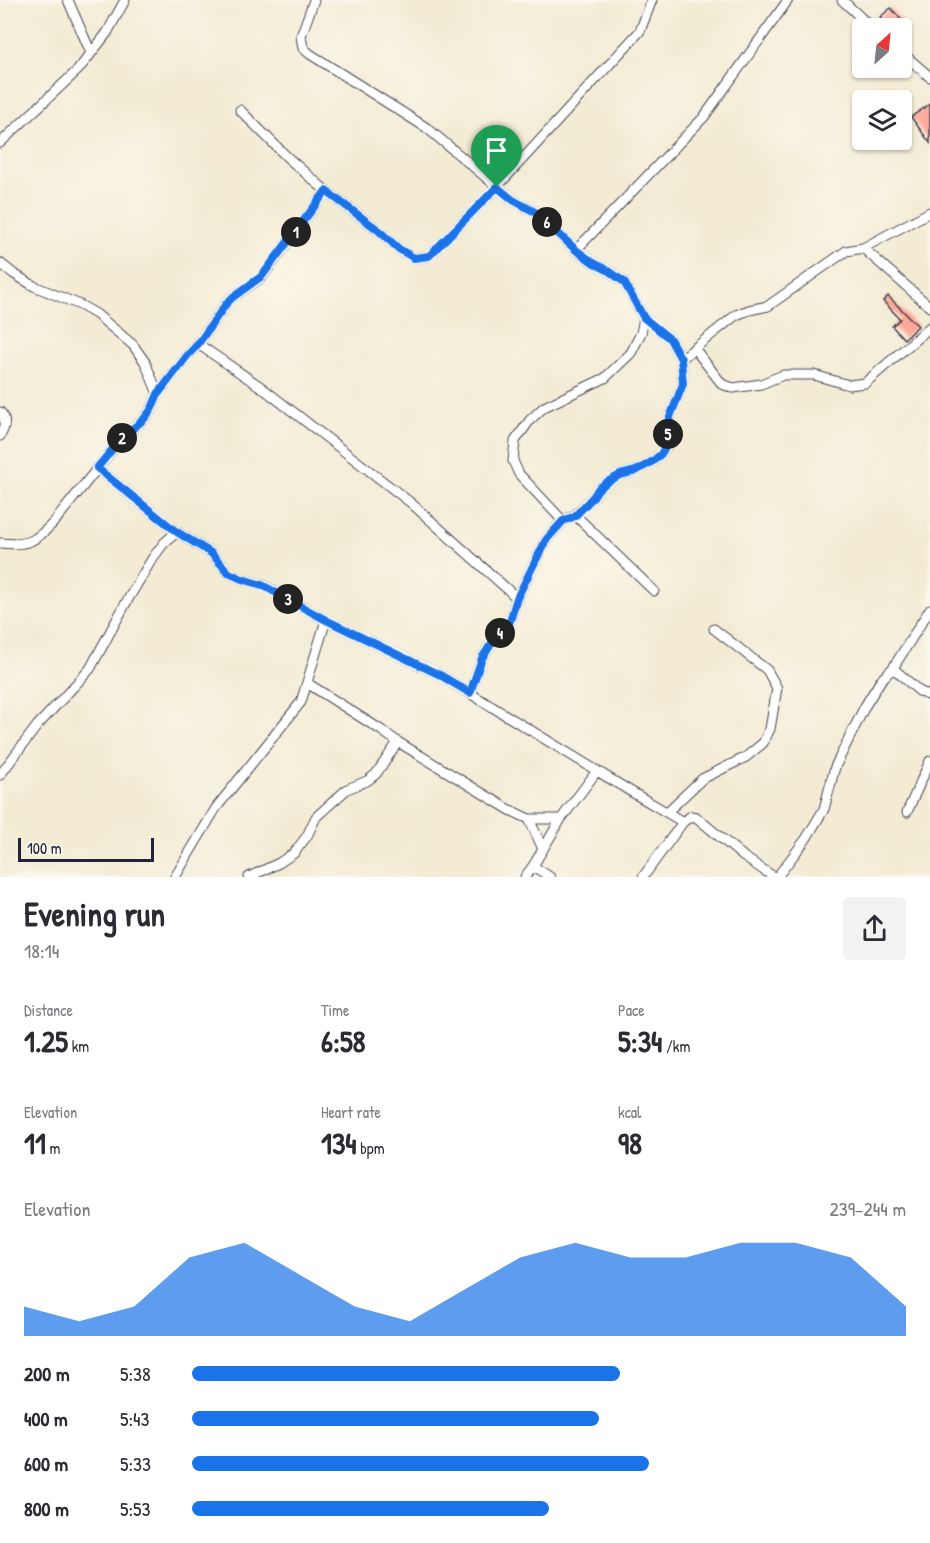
<!DOCTYPE html>
<meta charset="utf-8">
<style>
:root{--surface:#fff;--page:#f2f2f3;--text:#2b2b33;--muted:#7c7c81;--accent:#1a73e8}
body{margin:0;font-family:"Patrick Hand",sans-serif;background:var(--page);color:var(--text);height:100vh;display:flex;flex-direction:column;font-size:22px;white-space:nowrap}
*{box-sizing:border-box;margin:0}
p{font-size:20px;color:var(--muted)}
.icon{flex:none;width:33px;height:33px;fill:none;stroke:currentColor;stroke-width:2;stroke-linecap:round;stroke-linejoin:round}
.map{position:relative;height:877px;overflow:hidden}
.panel{display:flex;flex-direction:column;background:var(--surface);flex:1}
.panel>*{flex:none}
.needle{width:39px;rotate:27deg}
.tools{position:absolute;left:852px;top:18px;display:grid;gap:12px}
.tools a{display:grid;place-items:center;width:60px;height:60px;border-radius:6px;background:var(--surface);box-shadow:0 2px 4px #0004;font-size:30px}
.scale{position:absolute;left:18px;bottom:15px;width:136px;box-sizing:border-box;padding-left:6px;border:3px solid #22223b;border-top:0;font-size:16px;line-height:21px;white-space:nowrap;color:#22223b;-webkit-text-stroke:4px #fbf7ec;paint-order:stroke}
.pin{position:absolute;display:grid;place-items:center;width:51px;height:51px;color:#fff;margin:-62px -26px;border-radius:50% 50% 50% 0;rotate:-45deg;box-shadow:0 0 6px #0007}
.pin .icon{rotate:45deg}
.km{position:absolute;width:30px;height:30px;margin:-15px;border-radius:50%;background:#222;color:#fff;font-size:16px;line-height:30px;text-align:center}
.round{display:grid;place-items:center;flex:none;width:63px;height:63px;border-radius:6px;background:var(--page)}
.headline{display:flex;align-items:center;justify-content:space-between;height:102px;padding:0 24px}
h1{font-size:33px;font-weight:700;line-height:45px}
.stats{display:grid;grid-template-columns:repeat(3,1fr);gap:9px;height:102px;padding:6px 24px}
.stats div{display:grid;align-content:center}
.stats b{font-size:30px;font-weight:700}
.stats small{font-size:16px;font-weight:400}
.stats p{font-size:16px}
.chart{height:168px;padding:12px 24px}
.chart p{display:flex;justify-content:space-between}
.chart svg{width:100%;height:108px;margin-top:6px;fill:var(--accent);opacity:.7}
ul{padding:0 24px;list-style:none;font-size:20px}
li{display:grid;grid-template-columns:96px 72px 1fr;align-items:center;height:45px}
li i{height:15px;border-radius:8px;background:var(--accent)}
.map>svg:first-child{display:block}
.building{fill:#fea697}
.lines{fill:none;stroke-linecap:round;stroke-linejoin:round}
.street-casing{stroke:#414052;stroke-width:11}
.street{stroke:#fff;stroke-width:9}
.route-casing{stroke:#fff;stroke-width:12}
.route{stroke:#1a73e8;stroke-width:8}
</style>
<div class="map">
<svg width="930" height="877" viewBox="0 0 930 877">
<rect width="100%" height="100%" fill="#fbf7ec"/>
<filter id="ink" filterUnits="userSpaceOnUse"><feTurbulence type="fractalNoise" baseFrequency=".0167" numOctaves="2"/><feDisplacementMap in="SourceGraphic" scale="12" xChannelSelector="R" yChannelSelector="G"/><feConvolveMatrix kernelMatrix="1 2 1 2 8 2 1 2 1" color-interpolation-filters="sRGB"/></filter>
<filter id="wash" filterUnits="userSpaceOnUse"><feTurbulence type="fractalNoise" baseFrequency=".008" numOctaves="4" result="noise"/><feDisplacementMap in="SourceGraphic" scale="24" xChannelSelector="R" yChannelSelector="G"/><feGaussianBlur stdDeviation="1.35" result="paint"/><feColorMatrix in="noise" values="0 0 0 0 0 0 0 0 0 0 0 0 0 0 0 0 0 1.4 0 .05"/><feComposite in="paint" operator="in"/></filter>
<g filter="url(#wash)">
<rect width="100%" height="100%" fill="#f3ebd3"/>
<g id="blocks">
<!-- building -->
<path class="building" d="M891,8l14,16 -5,4h-10l-10,-11z
M930,104v39l-19,-26z
M888,296l30,30 -14,13 -12,-13 8,-7 -17,-18z"/>
</g>
</g>
<g filter="url(#ink)">
<use href="#blocks" fill-opacity="0" stroke="#414052" stroke-width="1.5"/>
<g class="lines">
<!-- street casing -->
<g class="street-casing">
<path id="street" d="M68,0l23,53
M314,0l-13,36 2,12 7,6 117,74 86,72 22,12 41,38 18,13 15,8 15,11 20,36 26,21 11,20 2,25 -13,33 -3,28 -6,9 -8,7 -17,10 -16,4 -13,7 -9,7 -5,8 -18,18 -12,6 -17,19 -29,58 -7,23 -6,8 -12,14 -10,15 -12,35
M842,0l30,28
M902,53l28,24
M240,110l47,47 39,34 51,38 22,20 15,9 15,-2 68,-69 143,-156 12,-31
M0,143l78,-73 29,-37 18,-33
M863,248l67,59
M576,250l128,-133 84,-117
M0,263l14,11 20,12 46,19 16,9 37,31 12,17 13,32
M198,344l63,43 150,116 106,95
M694,348l28,36 11,4 28,-4 22,-9h31l35,10 16,-2 65,-56
M681,359l55,-44 13,-5 19,-4 78,-55 17,-3 67,-36
M0,412c7,6 5,16 0,24
M97,468l80,64 34,21 18,20 13,6 21,6 63,35 114,55 190,116 53,31
M575,515l79,76
M563,521l-44,-47 -6,-13 2,-20 15,-21 14,-13 61,-29 26,-25 10,-20 3,-15
M0,543c28,3 35,-1 55,-22l66,-82 23,-20 7,-9 7,-16 29,-38 11,-12 28,-40 7,-7 29,-20 64,-86
M893,668l26,23 11,5
M307,683l74,47 17,12 112,68 19,9h32
M0,775l37,-49 53,-57 37,-68 25,-42 12,-16 13,-11
M667,812l35,-33 44,-22 17,-14 7,-14 7,-41 -10,-18 -53,-41
M907,812l23,-51
M529,819l14,30
M533,866l17,11
M175,877l41,-69 85,-106 25,-82
M249,877l30,-14 15,-10 13,-17 9,-19 31,-28 20,-8 9,-7 22,-32
M525,877l8,-11 28,-47 36,-48
M643,877l40,-55 8,-6 5,1 48,40 30,20
M777,877l29,-38 18,-30 11,-42 30,-61 16,-26 12,-12 37,-59"/>
</g>
<!-- street -->
<use href="#street" class="street"/>
</g>
</g>
<g class="lines" filter="url(#ink)">
<!-- route casing -->
<g class="route-casing">
<path id="route" d="M497,187l16,13 22,12 41,38 18,13 15,8 15,11 20,36 26,21 11,20 2,25 -13,33 -3,27 -6,10 -8,7 -17,10 -16,4 -13,7 -9,7 -5,8 -18,19 -12,5 -17,19 -29,58 -7,23 -6,8 -12,14 -10,15 -12,35 -30,-18 -114,-55 -64,-35 -20,-6 -13,-6 -18,-20 -34,-21 -80,-64 24,-29 23,-20 7,-9 7,-16 29,-38 11,-12 28,-40 7,-7 29,-21 64,-85 51,38 22,20 15,9 15,-2z"/>
</g>
<!-- route -->
<use href="#route" class="route"/>
</g>
</svg>
<div class="tools">
<a><svg class="needle" viewBox="-14 -14 28 28"><path d="M0-13l5 13h-10z" fill="#e53935"/><path d="M0 13l5-13h-10z" fill="#7c7c81"/></svg></a>
<a><svg class="icon" aria-label="layers" viewBox="0 0 24 24"><path d="M12 4l9 5-9 5-9-5zM3 14l9 5 9-5"/></svg></a>
</div>
<div class="scale">100 m</div>
<div class="pin" style="left:497px;top:187px;background:#1e9e55"><svg class="icon" aria-label="arrive" viewBox="0 0 24 24"><path d="M6 21V4h12l-3 4 3 4H6"/></svg></div>
<b class="km" style="left:296px;top:232px">1</b>
<b class="km" style="left:122px;top:438px">2</b>
<b class="km" style="left:288px;top:599px">3</b>
<b class="km" style="left:500px;top:633px">4</b>
<b class="km" style="left:668px;top:434px">5</b>
<b class="km" style="left:547px;top:222px">6</b>
</div>
<section class="panel">
<div class="headline"><div><h1>Evening run</h1><p>18:14</p></div><a class="round"><svg class="icon" aria-label="share" viewBox="0 0 24 24"><path d="M12 15V3M7 8l5-5 5 5M5 13v7h14v-7"/></svg></a></div>
<div class="stats">
<div><p>Distance</p><b>1.25<small> km</small></b></div>
<div><p>Time</p><b>6:58</b></div>
<div><p>Pace</p><b>5:34<small> /km</small></b></div>
</div>
<div class="stats">
<div><p>Elevation</p><b>11<small> m</small></b></div>
<div><p>Heart rate</p><b>134<small> bpm</small></b></div>
<div><p>kcal</p><b>98</b></div>
</div>
<div class="chart"><p><span>Elevation</span>239–244 m</p>
<svg viewBox="0 0 160 44" preserveAspectRatio="none"><path d="M0 44V32L10 38L20 32L30 12L40 6L50 19L60 32L70 38L80 25L90 12L100 6L110 12L120 12L130 6L140 6L150 12L160 32V44z"/></svg>
</div>
<ul>
<li><b>200 m</b>5:38<i style="width:60%"></i></li>
<li><b>400 m</b>5:43<i style="width:57%"></i></li>
<li><b>600 m</b>5:33<i style="width:64%"></i></li>
<li><b>800 m</b>5:53<i style="width:50%"></i></li>
</ul>
</section>
